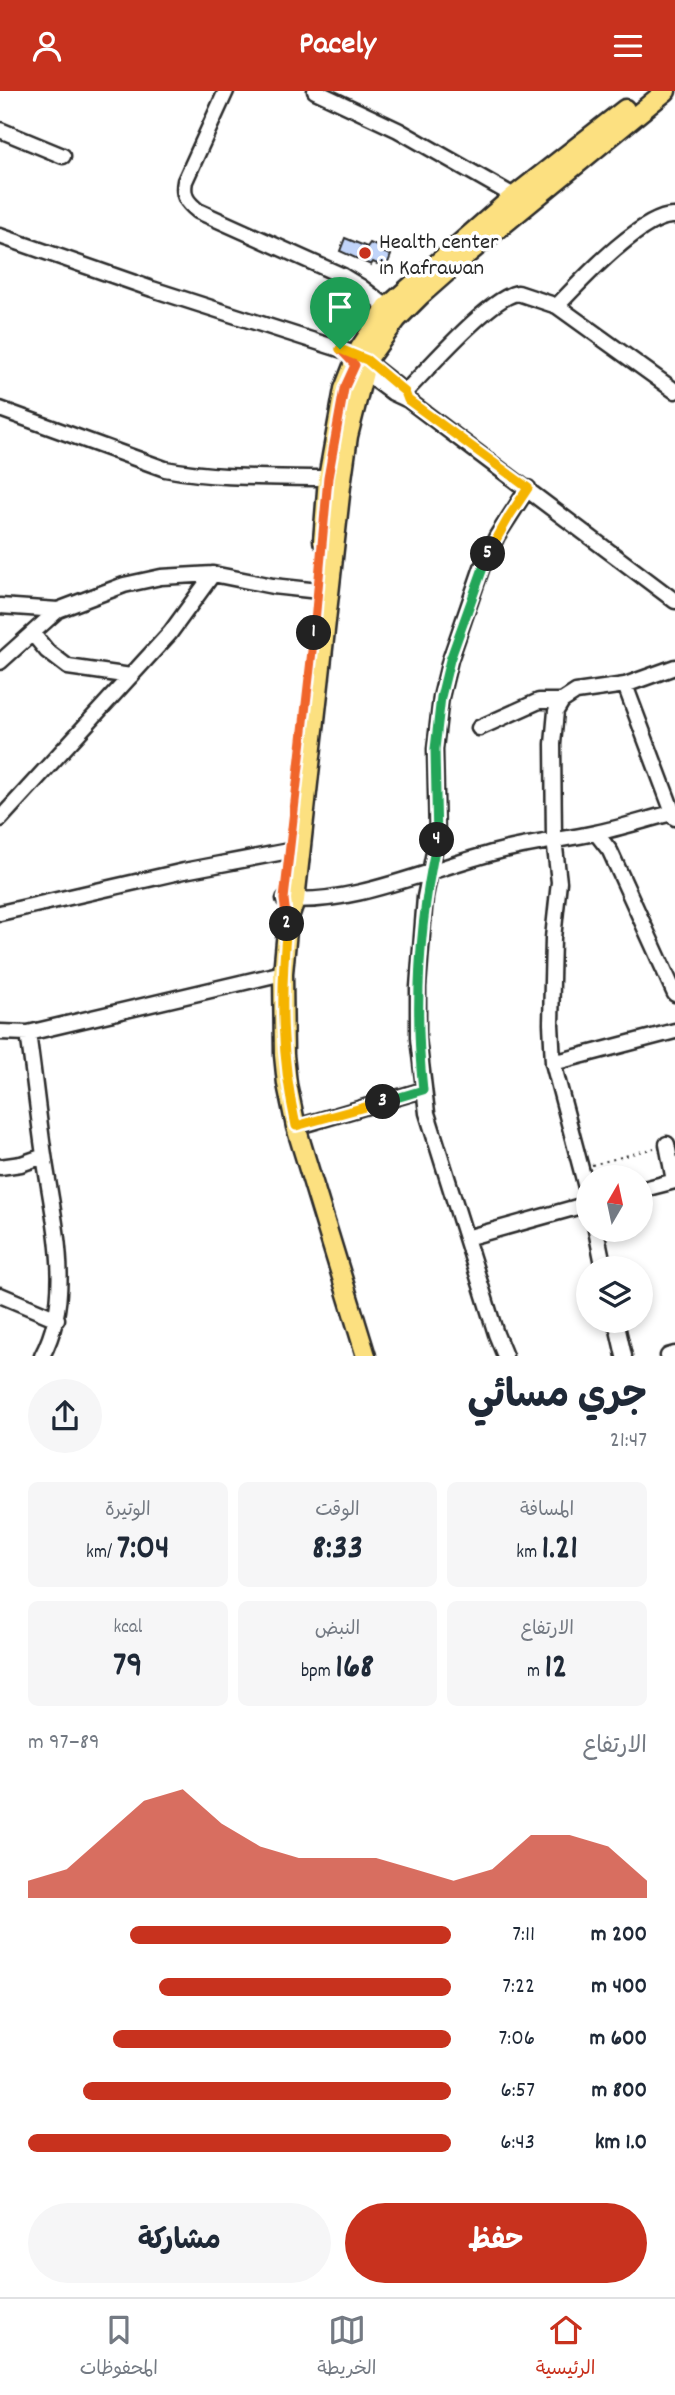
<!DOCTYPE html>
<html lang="ar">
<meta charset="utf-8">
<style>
body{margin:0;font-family:Dekko,"Playpen Sans Arabic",sans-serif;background:#f6f6f7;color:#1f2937;direction:rtl;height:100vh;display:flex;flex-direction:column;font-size:26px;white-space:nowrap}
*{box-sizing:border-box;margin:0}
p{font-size:23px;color:#747a83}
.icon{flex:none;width:38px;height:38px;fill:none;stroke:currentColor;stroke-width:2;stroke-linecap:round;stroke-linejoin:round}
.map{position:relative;height:1265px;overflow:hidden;direction:ltr}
.panel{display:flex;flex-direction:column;background:#fff;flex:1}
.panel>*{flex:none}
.needle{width:46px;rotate:9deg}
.tools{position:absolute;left:576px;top:1074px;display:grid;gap:14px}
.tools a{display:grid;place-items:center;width:77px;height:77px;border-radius:50%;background:#fff;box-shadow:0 4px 10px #0003;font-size:35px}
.pin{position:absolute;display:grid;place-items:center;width:60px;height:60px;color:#fff;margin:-72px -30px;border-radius:50% 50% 50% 0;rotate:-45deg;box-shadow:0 0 7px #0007}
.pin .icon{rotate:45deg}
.km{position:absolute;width:35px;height:35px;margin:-18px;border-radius:50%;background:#222;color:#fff;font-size:19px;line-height:35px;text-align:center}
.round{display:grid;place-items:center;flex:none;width:74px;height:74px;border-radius:37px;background:#f6f6f7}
.headline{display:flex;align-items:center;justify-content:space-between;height:119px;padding:0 28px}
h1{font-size:38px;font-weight:700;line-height:52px}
.metrics{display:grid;grid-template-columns:repeat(3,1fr);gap:10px;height:119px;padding:7px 28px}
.metrics div{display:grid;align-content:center;border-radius:10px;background:#f6f6f7;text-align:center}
.metrics b{font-size:35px;font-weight:700}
.metrics small{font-size:19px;font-weight:400}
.metrics p{font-size:19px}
.chart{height:196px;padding:14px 28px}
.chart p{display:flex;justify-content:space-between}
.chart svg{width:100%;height:126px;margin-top:7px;fill:#c8321e;opacity:.7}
.button{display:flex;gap:14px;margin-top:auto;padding:14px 28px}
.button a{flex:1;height:80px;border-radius:42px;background:#c8321e;color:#fff;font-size:28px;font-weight:700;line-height:80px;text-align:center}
.button a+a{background:#f6f6f7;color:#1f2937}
ul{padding:0 28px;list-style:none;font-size:23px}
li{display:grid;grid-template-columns:112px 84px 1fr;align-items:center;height:52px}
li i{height:18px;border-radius:9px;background:#c8321e}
header{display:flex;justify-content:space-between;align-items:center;height:91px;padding:0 28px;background:#c8321e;color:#fff;font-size:32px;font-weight:700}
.dock{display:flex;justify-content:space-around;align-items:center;height:98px;border-top:2px solid #e0e1e3;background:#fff;font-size:19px;color:#747a83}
.dock a{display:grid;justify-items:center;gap:4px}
.dock .on{color:#c8321e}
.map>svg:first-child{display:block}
</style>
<header><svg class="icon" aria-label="menu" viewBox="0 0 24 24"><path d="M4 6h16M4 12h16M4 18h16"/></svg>Pacely<svg class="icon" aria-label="person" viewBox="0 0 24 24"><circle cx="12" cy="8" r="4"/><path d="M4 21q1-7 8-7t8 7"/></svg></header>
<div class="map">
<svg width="675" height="1265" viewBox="0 0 675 1265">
<rect width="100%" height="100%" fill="#fff"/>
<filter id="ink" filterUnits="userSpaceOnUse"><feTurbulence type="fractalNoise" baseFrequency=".0143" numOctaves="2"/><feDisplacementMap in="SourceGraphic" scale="14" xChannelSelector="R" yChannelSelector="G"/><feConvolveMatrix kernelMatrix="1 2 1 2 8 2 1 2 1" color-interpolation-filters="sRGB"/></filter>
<g filter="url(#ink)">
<path fill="#c1d4f9" stroke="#2b2b2b" stroke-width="2" d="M345,147L367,156L370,152L381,157L379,160L391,164L386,177L373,171L371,174L340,160Z"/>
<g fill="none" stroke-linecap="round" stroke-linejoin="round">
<g stroke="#2b2b2b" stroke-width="19">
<path id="minor" d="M226,0L185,90C182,105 187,111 198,120L343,185L361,196L387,216
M315,0L398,39L514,105
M0,39L63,65
M0,145L152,198L358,264L405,301L408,309
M557,215C579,192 643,122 675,125
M358,276L393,302L408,309L675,510
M405,301C427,279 491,205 518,202L557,215L675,300
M0,318L165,378C218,388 274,386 328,387
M0,515L58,519
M33,543L47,560L68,576L131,585
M0,571L58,519L124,494L161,486L213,483L273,495L319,500
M625,594L675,727
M479,637L539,610H562
M0,728L170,542L213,483
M596,742L610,760L675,903
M284,808C351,815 432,777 496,761C529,752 562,749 595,742C621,737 647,728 672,722
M0,822L184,780L289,760
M0,941L28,942L283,882
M28,942C34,983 38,1023 44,1064C53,1128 75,1204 42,1265
M553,972L675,940
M296,1036L423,999
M667,1053L674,1090
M0,1076L21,1073L44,1065
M640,1099L675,1090
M588,1104L553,972L551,933L553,847L559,791L554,748L553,653L556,620L562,610L576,601L625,594L675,576
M596,1139L604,1178
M466,1147L588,1113
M0,1204L57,1228
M616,1230L624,1265
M505,1265L496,1243L427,1022L418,947V896L425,806L437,746L435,658L441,606L450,569L482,476L497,445L528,397
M668,1265L675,1263"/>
</g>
<g stroke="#2b2b2b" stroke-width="23">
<path id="major" d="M323,450L328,387L344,298L360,257L387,216L514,105L625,18
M366,1265L296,1036L287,993L284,964L283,882L288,829L295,809L341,395L348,345L367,269L397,228L421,204L464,166L666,0"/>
</g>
<path stroke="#2b2b2b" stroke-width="2" stroke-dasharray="2 5" stroke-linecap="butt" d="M592,1074L654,1057"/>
<use href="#minor" stroke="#fff" stroke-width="14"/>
<use href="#major" stroke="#fce080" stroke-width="18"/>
</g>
</g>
<g fill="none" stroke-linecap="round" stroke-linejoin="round" filter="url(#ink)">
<g stroke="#fff" stroke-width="14">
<path id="split-1" d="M314,542L328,387L344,298L355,274L340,258"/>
</g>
<g stroke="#fff" stroke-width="14">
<path id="split-2" d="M287,833L284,808L314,542"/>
</g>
<g stroke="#fff" stroke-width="14">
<path id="split-3" d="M287,833C280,904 281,966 296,1035L383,1011"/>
</g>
<g stroke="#fff" stroke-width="14">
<path id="split-4" d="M383,1011L423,999C414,915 419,832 437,749"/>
</g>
<g stroke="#fff" stroke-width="14">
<path id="split-5" d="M437,749L435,658L441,606L450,569L488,463"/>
</g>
<g stroke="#fff" stroke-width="14">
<path id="split-6" d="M340,258L367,269L405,301L408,309L528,397L510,424L488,463"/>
</g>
<use href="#split-1" stroke="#f0652b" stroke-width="9"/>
<use href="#split-2" stroke="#f0652b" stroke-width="9"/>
<use href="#split-3" stroke="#f5b400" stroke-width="9"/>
<use href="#split-4" stroke="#22a559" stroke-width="9"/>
<use href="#split-5" stroke="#22a559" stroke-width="9"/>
<use href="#split-6" stroke="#f5b400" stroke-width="9"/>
</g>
<circle fill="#c8321e" stroke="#fff" stroke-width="2.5" cx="365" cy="162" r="7"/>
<g text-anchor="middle" stroke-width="7" stroke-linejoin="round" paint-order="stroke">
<g font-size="23" fill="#2b2b2b" stroke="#fff" text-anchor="start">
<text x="379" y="157">Health center<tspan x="379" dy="26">in Kafrawan</tspan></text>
</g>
</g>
</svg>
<div class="tools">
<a><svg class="needle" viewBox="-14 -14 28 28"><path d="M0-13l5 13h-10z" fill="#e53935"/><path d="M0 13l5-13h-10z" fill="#747a83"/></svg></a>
<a><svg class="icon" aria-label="layers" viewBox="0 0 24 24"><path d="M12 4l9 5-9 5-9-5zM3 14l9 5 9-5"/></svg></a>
</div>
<div class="pin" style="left:340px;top:258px;background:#1e9e55"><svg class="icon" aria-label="arrive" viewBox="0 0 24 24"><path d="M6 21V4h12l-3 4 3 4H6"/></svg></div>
<b class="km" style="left:314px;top:542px">1</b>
<b class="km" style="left:287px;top:833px">2</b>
<b class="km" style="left:383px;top:1011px">3</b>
<b class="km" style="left:437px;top:749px">4</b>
<b class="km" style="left:488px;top:463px">5</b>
</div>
<section class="panel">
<div class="headline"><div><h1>جري مسائي</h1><p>21:47</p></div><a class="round"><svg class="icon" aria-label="share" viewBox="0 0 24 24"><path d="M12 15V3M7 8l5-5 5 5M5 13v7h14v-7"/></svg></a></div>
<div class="metrics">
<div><p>المسافة</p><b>1.21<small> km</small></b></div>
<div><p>الوقت</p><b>8:33</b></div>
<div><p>الوتيرة</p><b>7:04<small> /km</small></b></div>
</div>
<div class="metrics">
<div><p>الارتفاع</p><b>12<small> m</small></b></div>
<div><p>النبض</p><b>168<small> bpm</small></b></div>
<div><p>kcal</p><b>79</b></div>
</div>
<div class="chart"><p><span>الارتفاع</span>89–97 m</p>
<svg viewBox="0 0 160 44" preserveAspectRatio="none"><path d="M0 44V38L10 34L20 22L30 10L40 6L50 18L60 26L70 30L80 30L90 30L100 34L110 38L120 34L130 22L140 22L150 26L160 38V44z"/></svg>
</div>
<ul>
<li><b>200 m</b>7:11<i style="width:76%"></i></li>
<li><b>400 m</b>7:22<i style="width:69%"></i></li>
<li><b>600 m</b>7:06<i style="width:80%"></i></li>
<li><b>800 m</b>6:57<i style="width:87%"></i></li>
<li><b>1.0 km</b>6:43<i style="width:100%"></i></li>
</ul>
<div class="button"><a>حفظ</a><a>مشاركة</a></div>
</section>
<nav class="dock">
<a class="on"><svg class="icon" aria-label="home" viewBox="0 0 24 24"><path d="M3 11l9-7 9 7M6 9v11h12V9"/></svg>الرئيسية</a>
<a><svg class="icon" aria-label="map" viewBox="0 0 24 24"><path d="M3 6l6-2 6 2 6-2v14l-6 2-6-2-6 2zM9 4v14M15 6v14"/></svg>الخريطة</a>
<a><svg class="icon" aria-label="saved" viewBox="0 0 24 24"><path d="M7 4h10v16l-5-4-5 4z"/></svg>المحفوظات</a>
</nav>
